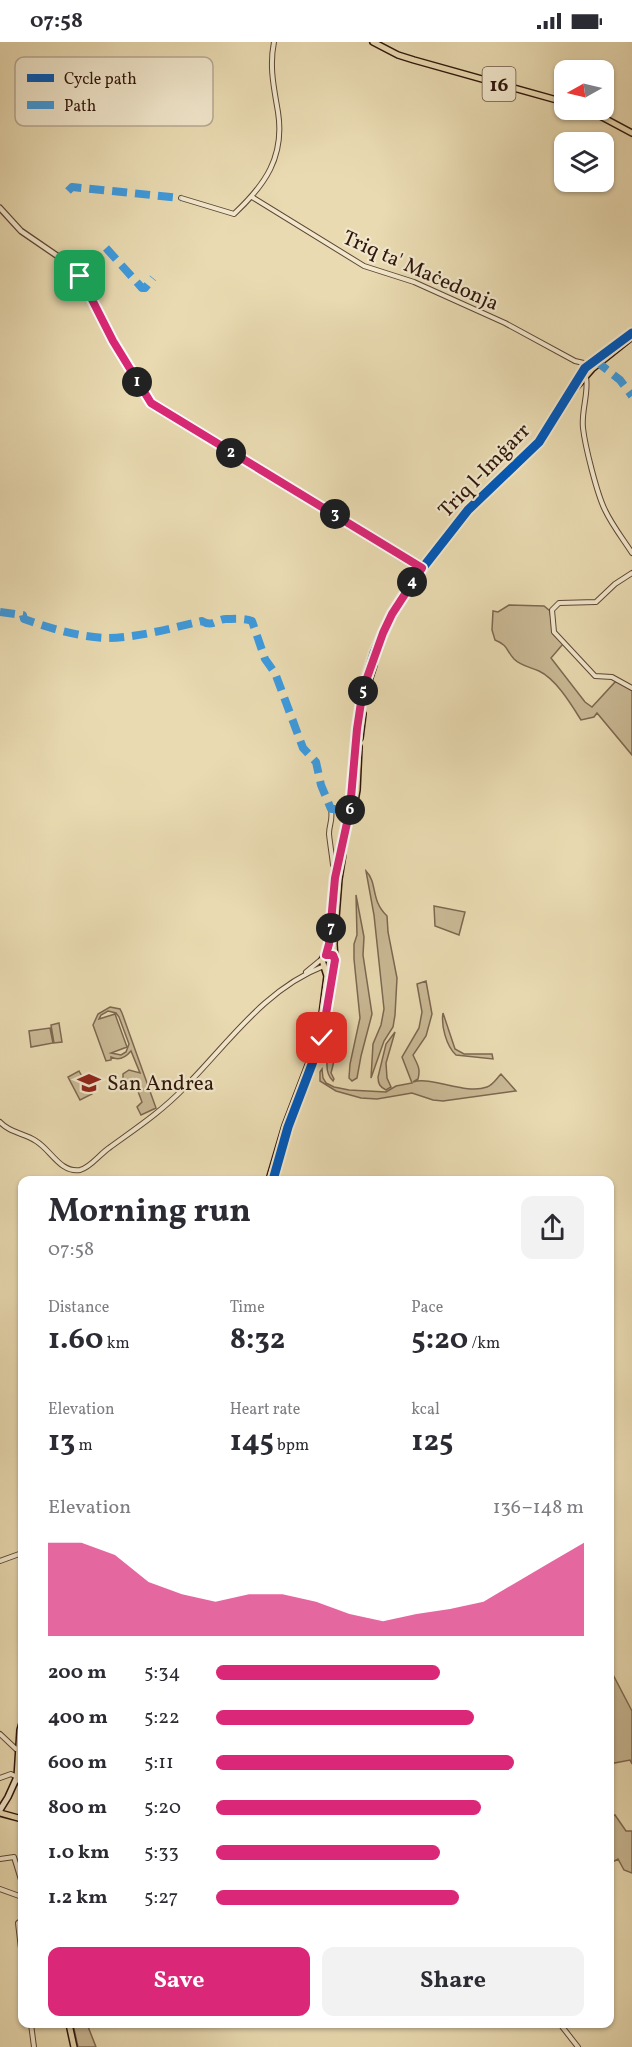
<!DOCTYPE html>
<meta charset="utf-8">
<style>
body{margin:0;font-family:Vollkorn,serif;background:#f2f2f3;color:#2b2b33;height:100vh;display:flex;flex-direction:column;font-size:22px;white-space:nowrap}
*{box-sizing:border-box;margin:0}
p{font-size:20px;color:#7c7c81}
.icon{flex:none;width:33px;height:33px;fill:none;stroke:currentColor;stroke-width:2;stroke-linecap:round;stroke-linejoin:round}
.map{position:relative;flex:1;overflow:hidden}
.side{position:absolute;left:18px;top:1134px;width:596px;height:852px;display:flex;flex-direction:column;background:#fff;border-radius:12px;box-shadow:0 2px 4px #0004}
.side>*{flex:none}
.needle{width:39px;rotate:262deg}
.tools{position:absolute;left:554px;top:18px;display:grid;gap:12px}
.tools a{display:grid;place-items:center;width:60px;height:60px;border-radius:12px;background:#fff;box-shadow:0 2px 4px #0004;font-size:30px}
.pin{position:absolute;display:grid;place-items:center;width:51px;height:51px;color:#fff;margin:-26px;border-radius:12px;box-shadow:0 3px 9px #0006}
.km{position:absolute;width:30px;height:30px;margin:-15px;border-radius:50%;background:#222;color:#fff;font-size:16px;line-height:30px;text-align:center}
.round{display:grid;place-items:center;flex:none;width:63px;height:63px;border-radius:12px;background:#f2f2f3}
.headline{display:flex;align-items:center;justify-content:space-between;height:102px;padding:0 30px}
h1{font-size:33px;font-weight:700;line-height:45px}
.figures{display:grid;grid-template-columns:repeat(3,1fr);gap:9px;height:102px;padding:6px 30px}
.figures div{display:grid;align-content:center}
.figures b{font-size:30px;font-weight:700}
.figures small{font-size:16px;font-weight:400}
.figures p{font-size:16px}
.chart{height:168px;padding:12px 30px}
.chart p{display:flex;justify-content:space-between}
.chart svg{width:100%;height:108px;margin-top:6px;fill:#db2777;opacity:.7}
.primary-button{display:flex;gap:12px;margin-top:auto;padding:12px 30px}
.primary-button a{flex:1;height:69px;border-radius:12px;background:#db2777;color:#fff;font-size:24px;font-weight:700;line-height:69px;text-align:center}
.primary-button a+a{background:#f2f2f3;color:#2b2b33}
ul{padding:0 30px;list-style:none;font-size:20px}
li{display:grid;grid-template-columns:96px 72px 1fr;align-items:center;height:45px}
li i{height:15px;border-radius:8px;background:#db2777}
.status{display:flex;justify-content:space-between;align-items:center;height:42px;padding:0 30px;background:#fff;direction:ltr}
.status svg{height:16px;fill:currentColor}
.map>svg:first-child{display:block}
</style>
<div class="status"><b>07:58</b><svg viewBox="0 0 49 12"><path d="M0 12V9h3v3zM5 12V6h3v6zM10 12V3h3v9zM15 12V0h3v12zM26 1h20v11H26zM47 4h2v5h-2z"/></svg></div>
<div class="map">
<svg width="632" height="2005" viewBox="0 0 632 2005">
<rect width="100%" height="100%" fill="#e9dab1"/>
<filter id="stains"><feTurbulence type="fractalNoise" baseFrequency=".00333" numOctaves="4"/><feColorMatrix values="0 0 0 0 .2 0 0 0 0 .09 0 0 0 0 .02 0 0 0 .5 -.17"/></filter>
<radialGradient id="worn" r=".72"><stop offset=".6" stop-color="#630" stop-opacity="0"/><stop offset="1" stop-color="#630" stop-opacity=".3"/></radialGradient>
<path fill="#c9b995" stroke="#7c6750" stroke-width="1.5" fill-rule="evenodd" d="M509,563L544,564L550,569L553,590L563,602L551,616L585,660L592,665L616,639L632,646V713L597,671L594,675L581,678C571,662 556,637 539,629C530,625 521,624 514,617C505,607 509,604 495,598L492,588L493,569L498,570Z
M366,829C378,841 370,858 387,874L388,890L397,936L395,973L393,985L384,999L371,1036L373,1002L381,983L384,967L374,873Z
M356,853L364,895L363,913L372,972L361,1014L357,1036L352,1039L349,1036L350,1022L360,976L354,917V902L357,893Z
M434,864L465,870L459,893L435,884Z
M426,939L432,972L426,994L413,1013C417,1022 421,1026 418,1037L413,1040C432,1034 465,1053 487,1045C493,1043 497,1036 501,1032L516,1049L443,1059L433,1058L412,1051L377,1057L361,1056L336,1049L320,1039V1030L322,1027L323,1036L326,1041L334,1045L349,1048L386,1050L396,1044L412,1041L402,1015L419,986L422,970L417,942Z
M110,965L120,967L122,971L156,1066L141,1073L137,1065L142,1060L136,1044L123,1038V1032L129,1028L140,1031L131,1009C126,1015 119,1019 111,1015V1018L106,1019L93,983L98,972ZM108,969L116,971L119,975L129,1002L126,1010L121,1013L111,1011L127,1005L115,972L99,977L101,973Z
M443,971L455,1007L464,1012H492L493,1017L456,1013C446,1004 441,983 443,971Z
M59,981L62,1000L54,1001L51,983Z
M339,981L342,987L331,1031L334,1037L333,1039C319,1026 333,999 337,984Z
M50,986L53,1001L31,1005L29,989Z
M395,990L386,1021L387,1036L391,1045L386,1048C380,1045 378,1042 378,1035L386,1002Z
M79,1029L92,1052L80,1058L68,1035Z
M609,1625L632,1669V1722L630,1718L609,1722Z
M615,1773L626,1789H632V1831L624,1828L618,1817L609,1822V1775Z
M73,1982H87L96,2005H78Z"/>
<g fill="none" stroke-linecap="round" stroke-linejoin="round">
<g stroke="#5e4634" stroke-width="6">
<path id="minor" d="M252,155L364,224L414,240L505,281L575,319L588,322
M181,156L234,172C265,143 285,115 278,70C274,46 269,25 274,0
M586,335C589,351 581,369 583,386C585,404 597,452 605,468C612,483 623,497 632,511
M632,531L615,542L596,560L559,561L552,568L554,590L595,634L612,635L632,646
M331,767C333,779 329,782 329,792C330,802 332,813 333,823L337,824
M306,930L323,916
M0,1080C10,1091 24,1091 36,1099C51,1108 60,1131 80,1128C90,1126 100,1112 109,1106C135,1087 161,1070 184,1046C227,1003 264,947 324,924
M0,1519L22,1511
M0,1692L16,1707
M0,1736L11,1732L17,1735
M0,1817L14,1815L22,1841
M0,1847L22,1855
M22,1878L18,1881L22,1915
M31,1982L34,2005
M560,1982L578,2005"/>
</g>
<g stroke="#5e4634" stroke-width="7">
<path id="tertiary" d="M0,166L21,189L75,226L113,299L151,361L422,526"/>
</g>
<g stroke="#2f150b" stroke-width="8">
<path id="secondary" d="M0,1768L8,1755L17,1735"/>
</g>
<g stroke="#2f150b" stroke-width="8">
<path id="primary" d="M373,0L398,13L414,18L564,60
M589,68L632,91
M577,344L592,327L632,295
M366,648L374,623
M360,696L363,672
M353,770L357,748L359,705
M324,986L335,918L334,902L339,837L343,812
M269,1138L285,1084L319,995L327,934L322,918L329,902L335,836L350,767L357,687L363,647L374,611L392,572L414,537L468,468L539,400L585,326L632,291
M273,1138L286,1094
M22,1681L20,1688L17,1735L22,1743
M0,1771L22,1777
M69,1982L74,2005"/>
</g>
<use href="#minor" stroke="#f1e7cc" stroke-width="4"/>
<use href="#tertiary" stroke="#f1e7cc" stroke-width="4.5"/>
<use href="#secondary" stroke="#f1e7cc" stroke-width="5"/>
<use href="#primary" stroke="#e9dab1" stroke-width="5"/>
<path stroke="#3d9ade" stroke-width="8" stroke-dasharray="15 8" stroke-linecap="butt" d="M68,149L72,145L181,156
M106,206L142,246H145L153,236
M597,317L601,323L620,338L632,354
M0,570L23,573L24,577C49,586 79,595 106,596C137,596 172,586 202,579C212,586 216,577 226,577C234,577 244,576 252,579L265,617L275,631L303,706L316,720L321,743L331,767H350"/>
<g stroke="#f1e7cc" stroke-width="13">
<path id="cycleway" d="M326,913L329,902L335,836L350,767L357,687L363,647L374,611L392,572L414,537L468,468L539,400L585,326L632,291
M273,1138L288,1085L322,996L333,923"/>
</g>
<use href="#cycleway" stroke="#0057b8" stroke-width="9"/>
</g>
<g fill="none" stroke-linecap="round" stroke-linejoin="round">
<g stroke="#fff" stroke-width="12">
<path id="route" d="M80,234L113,299L151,361L422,526L392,572L383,591L363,647L357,687L350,767L335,836L329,902L326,913H333L335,918L322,996"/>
</g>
<use href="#route" stroke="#db2777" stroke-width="8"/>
</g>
<defs>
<g id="school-bare" transform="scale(1.8)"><path d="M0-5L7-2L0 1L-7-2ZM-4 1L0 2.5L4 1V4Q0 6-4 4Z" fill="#8f2418" stroke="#f1e7cc" stroke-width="2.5" paint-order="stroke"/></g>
</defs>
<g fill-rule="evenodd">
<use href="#school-bare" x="89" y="1041"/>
</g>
<g text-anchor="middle" stroke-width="4.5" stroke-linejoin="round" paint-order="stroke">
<rect fill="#f1e7cc" stroke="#695445" stroke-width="1.5" x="482.5" y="25" width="33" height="34" rx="4.5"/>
<g font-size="20" font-weight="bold" fill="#2f150b">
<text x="499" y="49">16</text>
</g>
<g font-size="21" fill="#2f150b" stroke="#f1e7cc">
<text transform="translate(421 228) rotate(24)" y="7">Triq ta' Maċedonja</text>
<text transform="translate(484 428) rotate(-46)" y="7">Triq l-Imġarr</text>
</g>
<g font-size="21" fill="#2f150b" stroke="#f1e7cc" text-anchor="start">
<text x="107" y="1048">San Andrea</text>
</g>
</g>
<rect x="15" y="15" width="198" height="69" rx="9" fill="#f1e7cc" stroke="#b7a892" stroke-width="1.5"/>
<rect x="27" y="32" width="27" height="8" fill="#0057b8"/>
<rect x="27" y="59" width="27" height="8" fill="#3d9ade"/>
<g font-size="16" fill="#2f150b">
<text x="64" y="42">Cycle path</text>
<text x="64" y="69">Path</text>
</g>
<rect width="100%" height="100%" filter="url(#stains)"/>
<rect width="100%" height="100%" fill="url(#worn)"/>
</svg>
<div class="tools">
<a><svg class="needle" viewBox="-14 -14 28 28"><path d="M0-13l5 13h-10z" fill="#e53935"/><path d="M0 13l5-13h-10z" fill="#7c7c81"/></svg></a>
<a><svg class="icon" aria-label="layers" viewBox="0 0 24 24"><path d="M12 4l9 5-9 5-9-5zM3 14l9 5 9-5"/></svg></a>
</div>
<div class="pin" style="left:80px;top:234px;background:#1e9e55"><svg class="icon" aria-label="arrive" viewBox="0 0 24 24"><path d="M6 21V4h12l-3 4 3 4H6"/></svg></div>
<div class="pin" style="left:322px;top:996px;background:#d93025"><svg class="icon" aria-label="check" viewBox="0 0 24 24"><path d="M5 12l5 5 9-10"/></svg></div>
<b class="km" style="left:137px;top:340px">1</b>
<b class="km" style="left:231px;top:411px">2</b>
<b class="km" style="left:335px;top:472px">3</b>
<b class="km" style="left:412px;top:540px">4</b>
<b class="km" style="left:363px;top:649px">5</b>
<b class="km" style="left:350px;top:768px">6</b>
<b class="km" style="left:331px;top:886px">7</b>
<section class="side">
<div class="headline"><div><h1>Morning run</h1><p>07:58</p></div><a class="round"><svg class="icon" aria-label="share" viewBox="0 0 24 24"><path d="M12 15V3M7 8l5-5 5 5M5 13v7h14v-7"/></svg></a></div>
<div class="figures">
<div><p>Distance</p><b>1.60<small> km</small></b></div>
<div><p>Time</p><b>8:32</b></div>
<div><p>Pace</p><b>5:20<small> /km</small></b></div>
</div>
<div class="figures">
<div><p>Elevation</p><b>13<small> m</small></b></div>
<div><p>Heart rate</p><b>145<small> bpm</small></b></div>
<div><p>kcal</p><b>125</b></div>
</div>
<div class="chart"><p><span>Elevation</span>136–148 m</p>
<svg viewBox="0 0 160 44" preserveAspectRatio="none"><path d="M0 44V6L10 6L20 11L30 22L40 27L50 30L60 27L70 27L80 30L90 35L100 38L110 35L120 33L130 30L140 22L150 14L160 6V44z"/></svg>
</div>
<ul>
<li><b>200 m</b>5:34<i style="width:61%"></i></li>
<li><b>400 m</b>5:22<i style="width:70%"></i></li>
<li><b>600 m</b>5:11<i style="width:81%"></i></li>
<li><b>800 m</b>5:20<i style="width:72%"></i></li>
<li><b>1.0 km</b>5:33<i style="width:61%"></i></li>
<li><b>1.2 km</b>5:27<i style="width:66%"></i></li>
</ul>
<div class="primary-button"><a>Save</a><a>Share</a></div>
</section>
</div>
